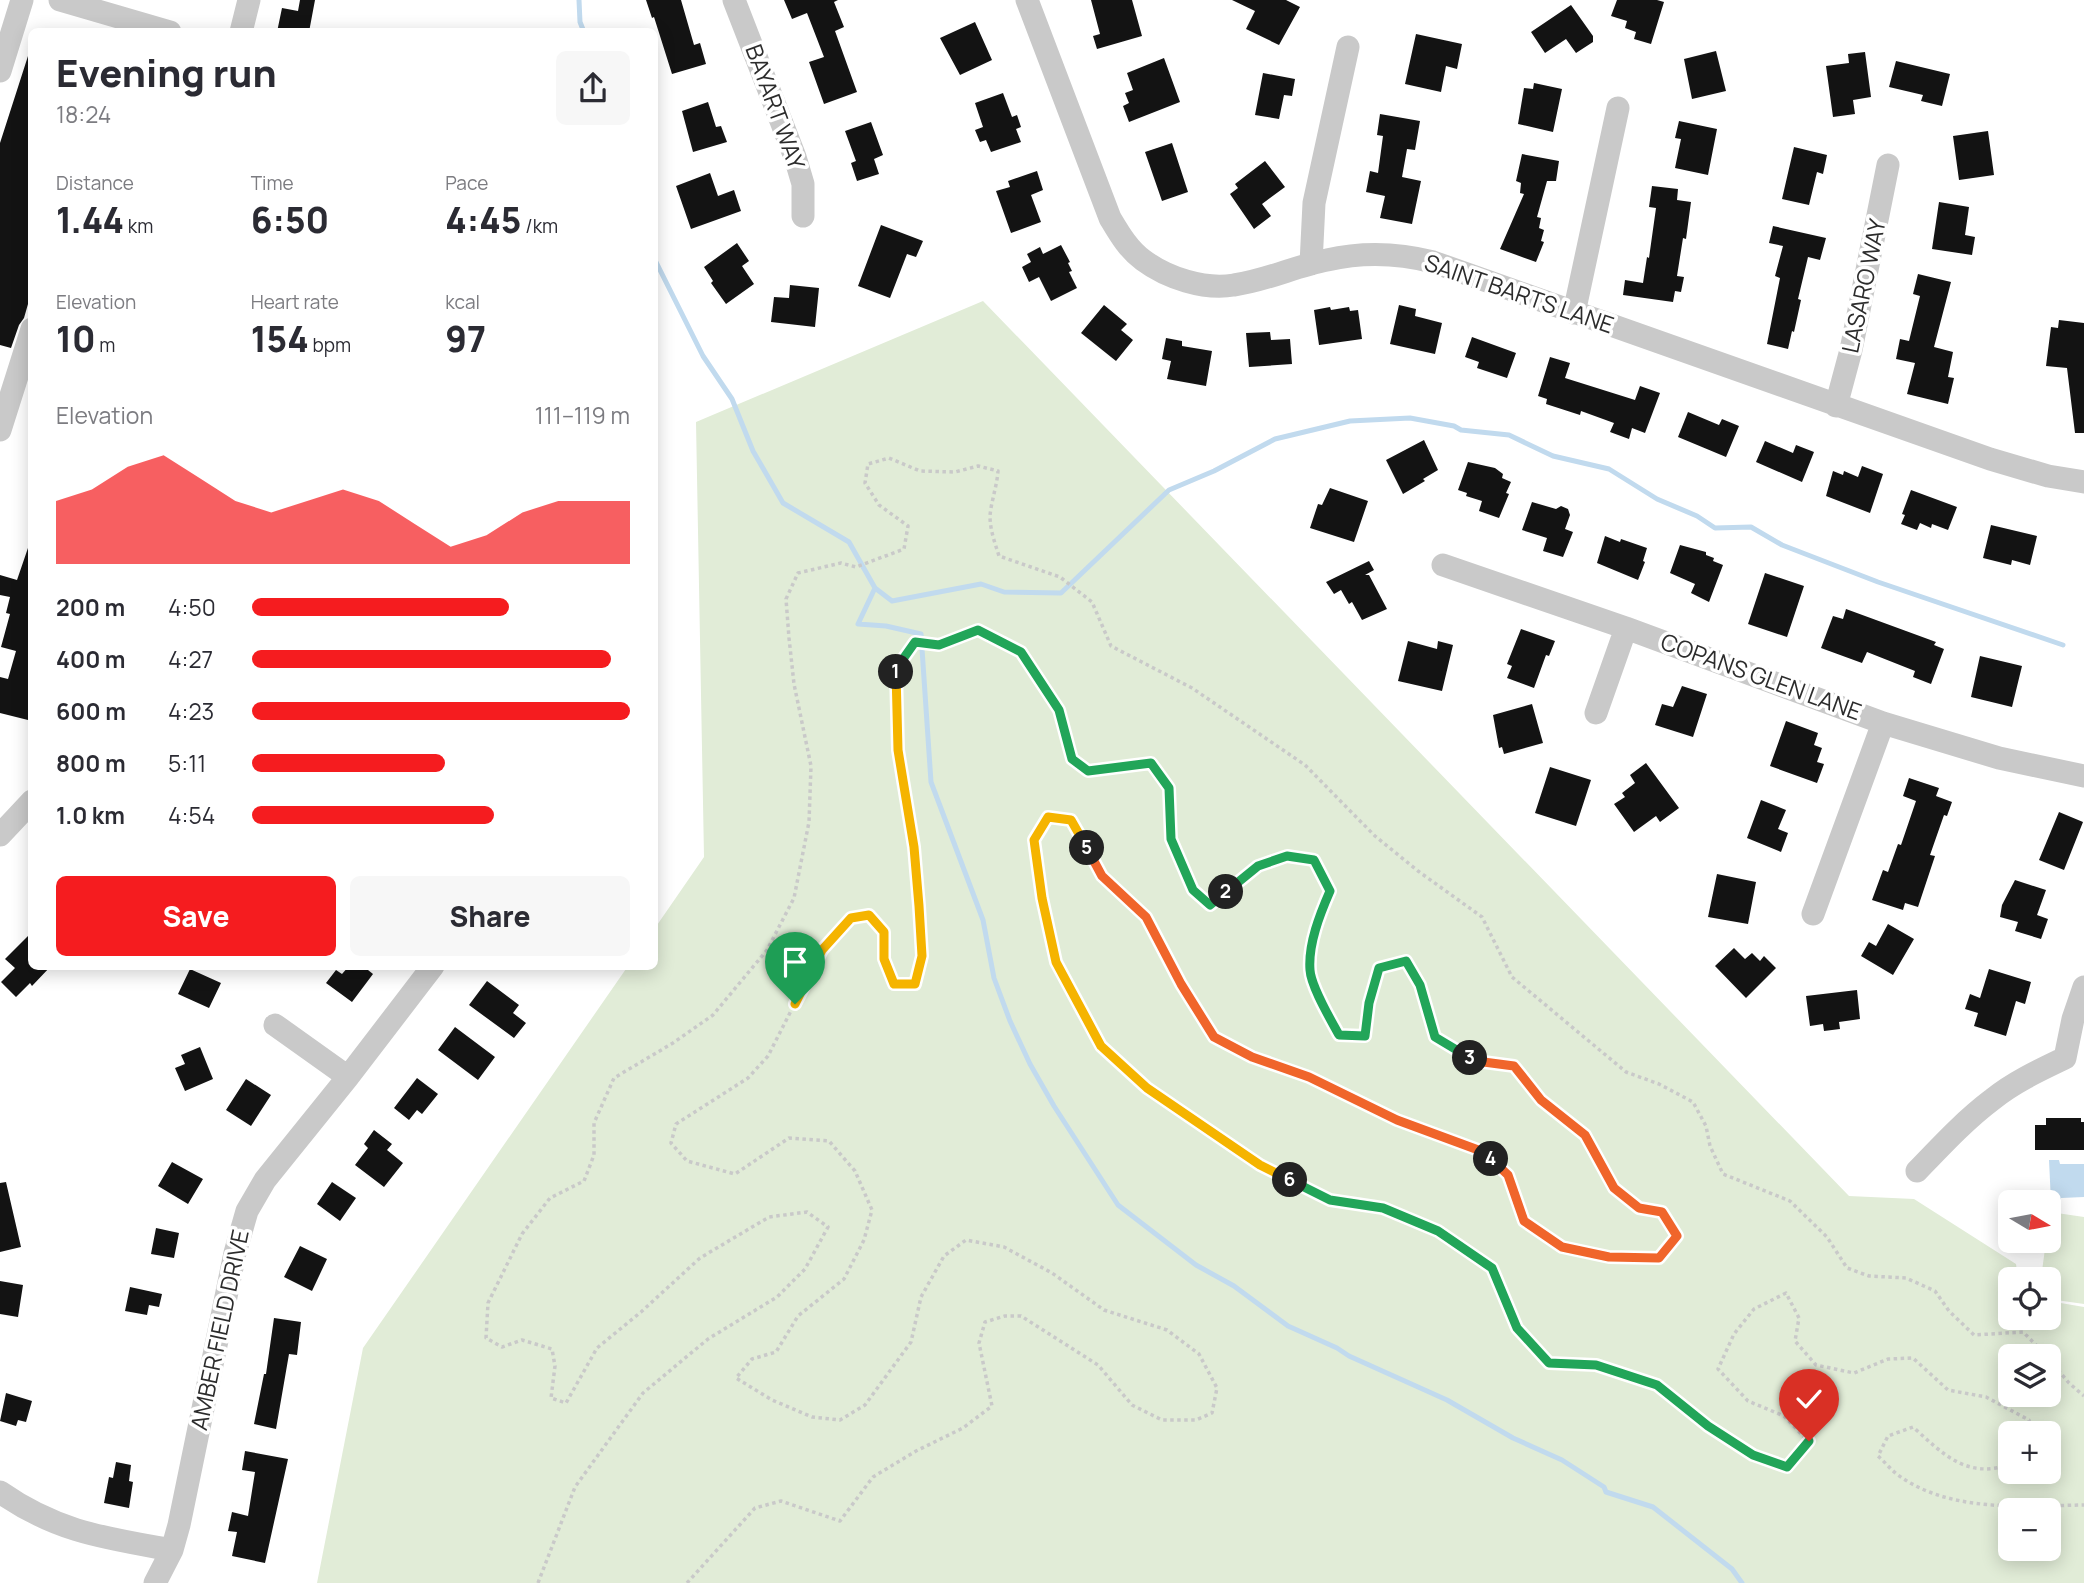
<!DOCTYPE html>
<meta charset="utf-8">
<style>
body{margin:0;font-family:Manrope,sans-serif;background:#f7f7f7;color:#2b2b33;height:100vh;display:flex;flex-direction:column;font-size:26px;white-space:nowrap}
*{box-sizing:border-box;margin:0}
p{font-size:23px;color:#7c7c81}
.icon{flex:none;width:38px;height:38px;fill:none;stroke:currentColor;stroke-width:2;stroke-linecap:round;stroke-linejoin:round}
.map{position:relative;flex:1;overflow:hidden}
.panel{position:absolute;left:28px;top:28px;width:630px;height:942px;display:flex;flex-direction:column;background:#fff;border-radius:10px;box-shadow:0 4px 18px #0003}
.panel>*{flex:none}
.needle{width:46px;rotate:100deg}
.fabs{position:absolute;left:1998px;top:1190px;display:grid;gap:14px}
.fabs a{display:grid;place-items:center;width:63px;height:63px;border-radius:10px;background:#fff;box-shadow:0 4px 18px #0003;font-size:35px}
.pin{position:absolute;display:grid;place-items:center;width:60px;height:60px;color:#fff;margin:-72px -30px;border-radius:50% 50% 50% 0;rotate:-45deg;box-shadow:0 0 7px #0007}
.pin .icon{rotate:45deg}
.km{position:absolute;width:35px;height:35px;margin:-18px;border-radius:50%;background:#222;color:#fff;font-size:19px;line-height:35px;text-align:center}
.round{display:grid;place-items:center;flex:none;width:74px;height:74px;border-radius:10px;background:#f7f7f7}
.summary{display:flex;align-items:center;justify-content:space-between;height:119px;padding:0 28px}
h1{font-size:38px;font-weight:800;line-height:52px}
.figures{display:grid;grid-template-columns:repeat(3,1fr);gap:10px;height:119px;padding:7px 28px}
.figures div{display:grid;align-content:center}
.figures b{font-size:35px;font-weight:800}
.figures small{font-size:19px;font-weight:400}
.figures p{font-size:19px}
.chart{height:196px;padding:14px 28px}
.chart p{display:flex;justify-content:space-between}
.chart svg{width:100%;height:126px;margin-top:7px;fill:#f51c1f;opacity:.7}
.action{display:flex;gap:14px;margin-top:auto;padding:14px 28px}
.action a{flex:1;height:80px;border-radius:10px;background:#f51c1f;color:#fff;font-size:28px;font-weight:800;line-height:80px;text-align:center}
.action a+a{background:#f7f7f7;color:#2b2b33}
ul{padding:0 28px;list-style:none;font-size:23px}
li{display:grid;grid-template-columns:112px 84px 1fr;align-items:center;height:52px}
li i{height:18px;border-radius:9px;background:#f51c1f}
.map>svg:first-child{display:block}
</style>
<div class="map">
<svg width="2084" height="1583" viewBox="0 0 2084 1583">
<rect width="100%" height="100%" fill="#fff"/>
<path fill="#e1ecd7" fill-rule="evenodd" d="M983,301L1849,1196L1914,1199L2016,1264L2018,1279H2011V1318H2049V1301L2084,1307V1583H317L363,1348L628,966H654L655,928L704,857L696,422ZM2011,1356H2049V1395H2011ZM2049,1433V1472H2011V1433ZM2049,1510V1549H2011V1510Z
M2050,1212L2084,1217V1304L2049,1299V1279H2041L2046,1241H2049Z"/>
<path fill="#c1daee" d="M2049,1160H2059L2060,1164H2084V1197L2061,1198V1202H2051Z"/>
<g fill="none" stroke-linecap="round" stroke-linejoin="round">
<path stroke="#c1daee" stroke-width="5" d="M579,0L580,22L584,32
M654,258L703,356L732,399L753,451L783,503L849,542L875,588L892,601L981,584L1004,592L1061,593L1169,490L1214,471L1275,439L1350,421L1410,418L1454,426L1461,430L1509,435L1553,456L1609,469L1657,499L1697,516L1715,528L1751,527L1782,545L1878,582L2063,645
M875,588L858,624L886,626L921,634L931,782L983,920L994,978L1010,1021L1030,1064L1054,1106L1118,1205L1196,1265L1234,1286L1288,1326L1337,1348L1349,1356L1447,1400L1513,1438L1562,1460L1604,1487L1606,1492L1653,1507L1732,1569L1742,1583"/>
</g>
<path fill="#131313" d="M300,0H315L309,32H277L282,8L298,11Z
M646,0H681L694,45L700,43L706,64L672,74L654,17L652,18Z
M784,0H838L834,2L844,27L835,31L857,92L824,104L809,62L824,57L807,13L792,19Z
M1091,0H1132L1142,36L1097,49L1093,36L1100,34Z
M1232,0H1286L1300,7L1279,45L1246,29L1255,11Z
M1617,0H1657L1664,2L1651,44L1634,39L1636,32L1625,28L1627,21L1611,16Z
M1571,5L1593,36V42L1576,53L1566,39L1545,53L1531,32Z
M975,22L992,60L960,75L940,38Z
M1416,34L1462,44L1457,69L1446,66L1441,92L1405,84Z
M1716,51L1726,91L1692,99L1684,59Z
M1865,52L1871,97L1853,100L1855,114L1833,117L1826,66L1849,63L1848,54Z
M28,56L32,57V290L24,318L19,325L11,348L0,345V143Z
M1164,58L1180,102L1129,122L1123,106L1129,103L1125,93L1133,90L1127,73Z
M1896,61L1950,74L1942,106L1921,101L1923,95L1889,87Z
M1263,73L1295,79L1292,96L1284,95L1279,119L1255,115Z
M1534,83L1562,89L1553,132L1518,124L1524,88L1533,89Z
M1003,93L1012,117L1017,115L1021,127L1016,129L1021,142L991,152L986,140L980,142L975,130L983,127L975,103Z
M708,102L716,127L721,126L727,142L693,152L682,111Z
M1380,114L1420,121L1415,150L1407,149L1402,177L1421,181L1412,224L1380,218L1385,196L1366,192L1370,171L1378,173L1383,136L1377,135Z
M1679,121L1717,129L1708,175L1675,168L1681,139L1675,138Z
M871,122L883,155L874,159L879,174L857,181L851,163L856,161L845,131Z
M1988,131L1994,175L1959,180L1953,136Z
M1172,143L1188,192L1162,201L1145,152Z
M1794,147L1827,155L1823,174L1817,172L1809,205L1782,199Z
M1522,154L1559,161L1556,181H1547L1537,217L1541,218L1539,228L1544,230L1541,241L1544,242L1536,262L1500,249L1524,194L1520,193L1521,183L1516,181Z
M1265,161L1285,187L1262,204L1271,216L1254,229L1230,194L1238,188L1235,184Z
M1037,171L1043,190L1031,195L1041,222L1011,233L996,191L1010,187L1008,181Z
M710,173L718,196L734,190L741,211L691,229L676,186Z
M1652,186L1678,189L1677,200L1691,202L1686,239L1683,238L1677,276L1684,277L1681,292L1675,291L1673,302L1623,295L1625,280L1643,283L1647,257L1649,258L1656,208L1649,207Z
M1939,202L1969,207L1965,235L1975,237L1972,255L1932,249Z
M881,225L923,241L916,257L907,254L890,298L858,286Z
M1773,226L1826,238L1820,260L1808,257L1798,299L1801,300L1794,332L1792,331L1788,349L1767,344L1780,278L1775,276L1783,246L1769,243Z
M737,243L749,261L742,266L754,284L726,304L711,283L713,281L704,267Z
M1061,245L1070,262L1068,263L1072,271L1069,272L1077,288L1051,301L1039,277L1029,282L1022,267L1031,262L1027,254L1040,247L1043,254Z
M1918,274L1951,282L1934,347L1953,352L1948,377L1954,378L1948,404L1907,394L1915,363L1896,359L1900,339L1909,341L1920,296L1913,294Z
M790,285L819,288L815,327L771,322L774,297L789,298Z
M1104,305L1127,324L1121,330L1133,340L1116,361L1081,333Z
M1399,305L1416,309L1415,316L1442,323L1435,354L1390,344Z
M1330,307L1331,310L1349,307L1350,311L1358,310L1362,339L1319,345L1314,310Z
M2059,320L2084,323V433H2075L2067,368L2046,366L2051,327L2058,328Z
M1270,332L1271,340L1290,339L1292,364L1249,367L1246,333Z
M1472,337L1516,353L1507,378L1477,368L1479,362L1465,357Z
M1166,338L1182,341V346L1212,351L1206,386L1167,379L1171,361L1162,359Z
M1550,357L1570,363L1565,378L1635,400L1640,386L1660,393L1645,433L1632,428L1629,439L1610,432L1614,423L1581,411L1580,415L1546,404L1547,399L1538,396Z
M1688,412L1719,425L1722,419L1739,426L1726,457L1678,437Z
M1424,440L1438,470L1423,479L1425,481L1403,494L1386,460Z
M1765,441L1793,453L1796,445L1814,452L1802,482L1756,462Z
M1468,462L1495,468L1503,474L1502,478L1511,482L1506,493L1509,494L1499,518L1479,511L1482,501L1466,496L1467,493L1458,490Z
M1862,466L1883,474L1870,513L1826,496L1833,471L1843,475L1844,471L1858,477Z
M1330,488L1368,501L1354,542L1310,528L1318,504L1322,505Z
M1911,490L1957,507L1948,530L1932,524L1931,528L1920,523L1917,530L1901,524L1905,515L1902,514Z
M1532,502L1556,509L1561,506L1568,509L1570,515L1565,529L1573,532L1563,557L1543,551L1547,538L1522,530Z
M1991,525L2037,536L2030,565L2012,560L2011,565L1983,558Z
M1605,536L1620,542L1621,539L1647,548L1643,561L1645,562L1638,580L1597,563Z
M29,545H32V721L0,713V677L8,679L16,651L1,647L10,614L6,613L10,597L0,595V575L17,580Z
M1680,545L1706,552V555L1714,558L1713,561L1723,565L1709,602L1691,593L1695,584L1670,573Z
M1369,561L1374,570L1365,575H1369L1387,609L1362,620L1352,602L1349,604L1341,590L1334,594L1326,582Z
M1765,573L1804,586L1787,637L1748,624Z
M1846,609L1936,642L1934,645L1944,649L1931,684L1913,677L1915,671L1867,652L1862,663L1821,648L1833,616L1843,619Z
M1521,629L1555,641L1549,656L1546,655L1534,688L1507,678L1512,666L1507,664Z
M1408,641L1437,649L1438,641L1453,645L1442,691L1398,681Z
M1980,656L2022,666L2012,707L1971,697Z
M1682,686L1707,694L1693,737L1655,725L1662,704L1673,707Z
M1532,704L1543,743L1504,754L1502,747L1499,748L1493,715Z
M1786,721L1818,733L1814,745L1822,748L1817,762L1824,764L1817,783L1770,766Z
M1646,763L1679,808L1660,822L1656,816L1634,832L1614,804L1625,797L1622,793L1635,783L1630,775Z
M1550,767L1591,780L1576,826L1535,813Z
M1909,778L1939,788L1936,796L1952,802L1947,816L1944,815L1930,855L1935,856L1918,907L1905,903L1903,910L1872,900L1883,870L1888,872L1898,844L1901,845L1916,801L1903,796Z
M1761,800L1786,810L1778,829L1788,833L1781,852L1747,838Z
M2059,812L2083,822L2064,870L2039,860Z
M1717,874L1756,882L1748,924L1708,917Z
M2015,880L2046,890L2037,915L2048,919L2041,939L2015,931L2018,922L2000,917L2002,905Z
M1888,924L1914,939L1893,975L1861,956L1869,942L1876,946Z
M32,932V966H51L32,986L30,983L16,997L1,982L15,968L5,959Z
M1734,948L1745,959L1752,953L1760,961L1764,956L1776,968L1746,998L1715,966Z
M349,966H363L373,974L352,1002L326,983L336,970L342,974Z
M190,969L221,983L209,1008L178,994Z
M1989,969L2031,982L2025,1004L2016,1001L2006,1036L1974,1026L1978,1013L1965,1009L1970,994L1980,998Z
M487,981L519,1005L513,1013L526,1023L514,1038L469,1005Z
M1857,990L1860,1019L1839,1022L1840,1029L1824,1031L1823,1024L1810,1026L1806,996Z
M455,1027L495,1057L478,1080L438,1050Z
M200,1047L213,1079L185,1091L175,1068L185,1064L181,1055Z
M417,1078L438,1094L422,1114L417,1110L409,1120L394,1108Z
M246,1079L271,1095L251,1126L226,1110Z
M2046,1118H2081V1122H2084V1150H2035V1125H2046Z
M374,1130L392,1144L387,1150L403,1163L384,1187L355,1165L368,1148L364,1144Z
M172,1162L203,1179L188,1204L158,1186Z
M6,1182L21,1247L0,1252V1183Z
M332,1182L356,1198L340,1221L317,1204Z
M156,1228L179,1233L174,1258L151,1254Z
M300,1246L327,1259L312,1291L284,1277Z
M0,1281L23,1285L18,1317L0,1314Z
M130,1287L162,1294L159,1307L149,1305L147,1315L125,1311Z
M274,1318L301,1322L297,1355L289,1354L276,1429L254,1424L264,1374H266Z
M6,1393L32,1401L26,1422L18,1420L16,1426L0,1421Z
M245,1451L288,1459L265,1563L232,1556L237,1532L228,1531L232,1512L248,1516L255,1472L242,1470Z
M116,1462L131,1465L129,1481L133,1482L129,1508L104,1503L109,1477L113,1478Z"/>
<g fill="none" stroke-linecap="round" stroke-linejoin="round">
<path stroke="#c9c9c9" stroke-width="3.5" stroke-dasharray="3.5 3.5" stroke-linecap="butt" d="M2049,1359L2069,1383L2084,1396
M2011,1464C1967,1480 1943,1454 1913,1427L1888,1436L1878,1456C1885,1462 1891,1470 1898,1475C1950,1513 2023,1506 2084,1505
M538,1583L575,1487L643,1393L708,1339L777,1297L805,1269L828,1227L807,1212L769,1217L700,1258L641,1312L597,1348L566,1403L551,1398L555,1366L552,1349L522,1340L502,1347L486,1338L488,1303L522,1234L550,1198L584,1181L594,1155V1123L614,1078L673,1043L713,1015L767,950L794,898L809,822L811,766L794,684L789,638L786,599L798,573L841,563L856,567L904,549L908,526L879,505L865,483L868,464L889,458L920,471L955,472L978,466L998,471C997,486 991,502 990,516C990,530 995,543 999,556L1060,577L1092,602L1111,646L1192,688L1305,765L1375,836L1418,871L1482,917L1512,977L1626,1072L1659,1084L1693,1102L1706,1126L1710,1146L1723,1174L1790,1201L1827,1237L1847,1268L1869,1276L1906,1278L1935,1291L1949,1311L1974,1335L2023,1332L2047,1356
M687,1583L755,1508L781,1501L840,1521L873,1477L916,1451L963,1428L992,1406L979,1343L985,1322L1005,1316H1021L1098,1365L1132,1405L1162,1420H1196L1212,1413L1217,1388L1199,1354L1167,1330L1104,1310L1052,1273L1004,1247L966,1240L944,1256L921,1297L911,1342L865,1405L840,1420L812,1417L772,1400L736,1378L752,1359L776,1352L798,1316L844,1279L864,1240L872,1210L855,1171L829,1141L789,1138L735,1174L687,1161L671,1143L676,1124L748,1078L768,1056L822,950L851,918L869,915L884,931L885,959L894,984H915L922,956L919,907L914,847L898,750L896,669L915,642L939,645L978,630L1021,652L1059,710L1072,759L1088,771L1151,763L1169,787L1171,839L1193,890L1210,905L1258,866L1287,856L1314,860L1330,891C1320,914 1308,944 1310,970C1311,987 1331,1020 1339,1035L1365,1036L1369,1003L1379,968L1406,961L1421,985L1435,1037L1476,1061L1514,1066L1541,1100L1585,1135L1614,1187L1639,1208L1662,1212L1677,1236L1659,1258L1609,1257L1562,1247L1524,1221L1508,1175L1481,1151L1397,1120L1309,1077L1252,1057L1214,1037L1181,984L1146,917L1102,876L1071,820L1048,817L1034,840L1042,899L1056,962L1101,1046L1147,1088L1260,1165L1330,1200L1383,1208L1438,1231L1492,1268L1517,1327L1549,1363L1596,1365L1657,1385L1708,1426L1753,1455L1787,1467L1809,1442L1784,1416L1748,1401L1718,1369L1734,1334L1754,1309L1786,1293L1799,1318L1795,1341L1816,1365L1854,1373L1888,1359L1913,1358L1948,1390L1986,1397L2029,1420L2031,1433"/>
<path stroke="#c9c9c9" stroke-width="23" d="M60,0L170,32
M734,0L795,157L803,184V216
M1027,0L1110,218C1119,233 1128,249 1143,260C1167,278 1204,290 1234,285C1265,281 1296,266 1327,260C1362,252 1398,253 1433,262L1990,459L2048,476L2084,482
M241,32L249,0
M0,71L22,0
M1311,264L1314,203L1348,47
M1574,313L1618,108
M1836,406L1851,350L1888,165
M0,430L32,329
M1443,565L1626,628L1883,723L1999,758L2084,776
M1596,713L1626,628
M0,835L32,801
M1813,914L1883,723
M275,1025L348,1077
M1917,1171C1941,1146 1965,1120 1993,1099C2014,1082 2040,1070 2065,1058L2073,1019L2084,987
M0,1492C57,1532 105,1538 172,1550
M155,1583L172,1550L179,1525L235,1253L247,1211L265,1180L348,1077L433,966"/>
</g>
<g fill="none" stroke-linecap="round" stroke-linejoin="round">
<g stroke="#fff" stroke-width="14">
<path id="split-1" d="M795,1004L822,950L851,918L869,915L884,932V959L894,984H915L922,956L919,906L914,847L898,750L896,672"/>
</g>
<g stroke="#fff" stroke-width="14">
<path id="split-2" d="M896,672V669L915,642L939,645L978,630L1021,652L1059,710L1072,759L1088,771L1151,763L1169,788L1171,839L1193,890L1210,905L1226,892"/>
</g>
<g stroke="#fff" stroke-width="14">
<path id="split-3" d="M1226,892L1258,866L1287,856L1314,860L1330,891C1320,914 1308,944 1310,970C1311,987 1331,1020 1339,1035L1365,1036L1369,1003L1379,968L1406,961L1420,985L1435,1037L1470,1058"/>
</g>
<g stroke="#fff" stroke-width="14">
<path id="split-4" d="M1470,1058L1476,1061L1514,1066L1541,1100L1585,1135L1614,1188L1639,1208L1662,1212L1677,1236L1659,1258L1609,1257L1562,1247L1524,1221L1508,1175L1491,1159"/>
</g>
<g stroke="#fff" stroke-width="14">
<path id="split-5" d="M1087,848L1102,876L1146,917L1181,984L1214,1037L1252,1057L1309,1077L1397,1120L1481,1151L1491,1159"/>
</g>
<g stroke="#fff" stroke-width="14">
<path id="split-6" d="M1087,848L1071,820L1048,817L1034,840L1042,898L1056,962L1101,1046L1147,1088L1260,1165L1290,1180"/>
</g>
<g stroke="#fff" stroke-width="14">
<path id="split-7" d="M1290,1180L1330,1200L1383,1208L1438,1231L1492,1268L1517,1328L1549,1363L1596,1365L1657,1385L1708,1426L1753,1455L1787,1467L1809,1441"/>
</g>
<use href="#split-1" stroke="#f5b400" stroke-width="9"/>
<use href="#split-2" stroke="#22a559" stroke-width="9"/>
<use href="#split-3" stroke="#22a559" stroke-width="9"/>
<use href="#split-4" stroke="#f0652b" stroke-width="9"/>
<use href="#split-5" stroke="#f0652b" stroke-width="9"/>
<use href="#split-6" stroke="#f5b400" stroke-width="9"/>
<use href="#split-7" stroke="#22a559" stroke-width="9"/>
</g>
<g text-anchor="middle" stroke-width="7" stroke-linejoin="round" paint-order="stroke">
<g font-size="23" fill="#2c2c2c" stroke="#fff">
<text transform="translate(775 107) rotate(70)" y="8">BAYART WAY</text>
<text transform="translate(1864 286) rotate(-78)" y="8">LASARO WAY</text>
<text transform="translate(1519 294) rotate(19)" y="8">SAINT BARTS LANE</text>
<text transform="translate(1761 677) rotate(20)" y="8">COPANS GLEN LANE</text>
<text transform="translate(220 1330) rotate(-78)" y="8">AMBER FIELD DRIVE</text>
</g>
</g>
</svg>
<div class="fabs">
<a><svg class="needle" viewBox="-14 -14 28 28"><path d="M0-13l5 13h-10z" fill="#e53935"/><path d="M0 13l5-13h-10z" fill="#7c7c81"/></svg></a>
<a><svg class="icon" aria-label="locate" viewBox="0 0 24 24"><circle cx="12" cy="12" r="6"/><path d="M12 2v4M12 18v4M2 12h4M18 12h4"/></svg></a>
<a><svg class="icon" aria-label="layers" viewBox="0 0 24 24"><path d="M12 4l9 5-9 5-9-5zM3 14l9 5 9-5"/></svg></a>
<a>+</a>
<a>−</a>
</div>
<div class="pin" style="left:795px;top:1004px;background:#1e9e55"><svg class="icon" aria-label="arrive" viewBox="0 0 24 24"><path d="M6 21V4h12l-3 4 3 4H6"/></svg></div>
<div class="pin" style="left:1809px;top:1441px;background:#d93025"><svg class="icon" aria-label="check" viewBox="0 0 24 24"><path d="M5 12l5 5 9-10"/></svg></div>
<b class="km" style="left:896px;top:672px">1</b>
<b class="km" style="left:1226px;top:892px">2</b>
<b class="km" style="left:1470px;top:1058px">3</b>
<b class="km" style="left:1491px;top:1159px">4</b>
<b class="km" style="left:1087px;top:848px">5</b>
<b class="km" style="left:1290px;top:1180px">6</b>
<section class="panel">
<div class="summary"><div><h1>Evening run</h1><p>18:24</p></div><a class="round"><svg class="icon" aria-label="share" viewBox="0 0 24 24"><path d="M12 15V3M7 8l5-5 5 5M5 13v7h14v-7"/></svg></a></div>
<div class="figures">
<div><p>Distance</p><b>1.44<small> km</small></b></div>
<div><p>Time</p><b>6:50</b></div>
<div><p>Pace</p><b>4:45<small> /km</small></b></div>
</div>
<div class="figures">
<div><p>Elevation</p><b>10<small> m</small></b></div>
<div><p>Heart rate</p><b>154<small> bpm</small></b></div>
<div><p>kcal</p><b>97</b></div>
</div>
<div class="chart"><p><span>Elevation</span>111–119 m</p>
<svg viewBox="0 0 160 44" preserveAspectRatio="none"><path d="M0 44V22L10 18L20 10L30 6L40 14L50 22L60 26L70 22L80 18L90 22L100 30L110 38L120 34L130 26L140 22L150 22L160 22V44z"/></svg>
</div>
<ul>
<li><b>200 m</b>4:50<i style="width:68%"></i></li>
<li><b>400 m</b>4:27<i style="width:95%"></i></li>
<li><b>600 m</b>4:23<i style="width:100%"></i></li>
<li><b>800 m</b>5:11<i style="width:51%"></i></li>
<li><b>1.0 km</b>4:54<i style="width:64%"></i></li>
</ul>
<div class="action"><a>Save</a><a>Share</a></div>
</section>
</div>
